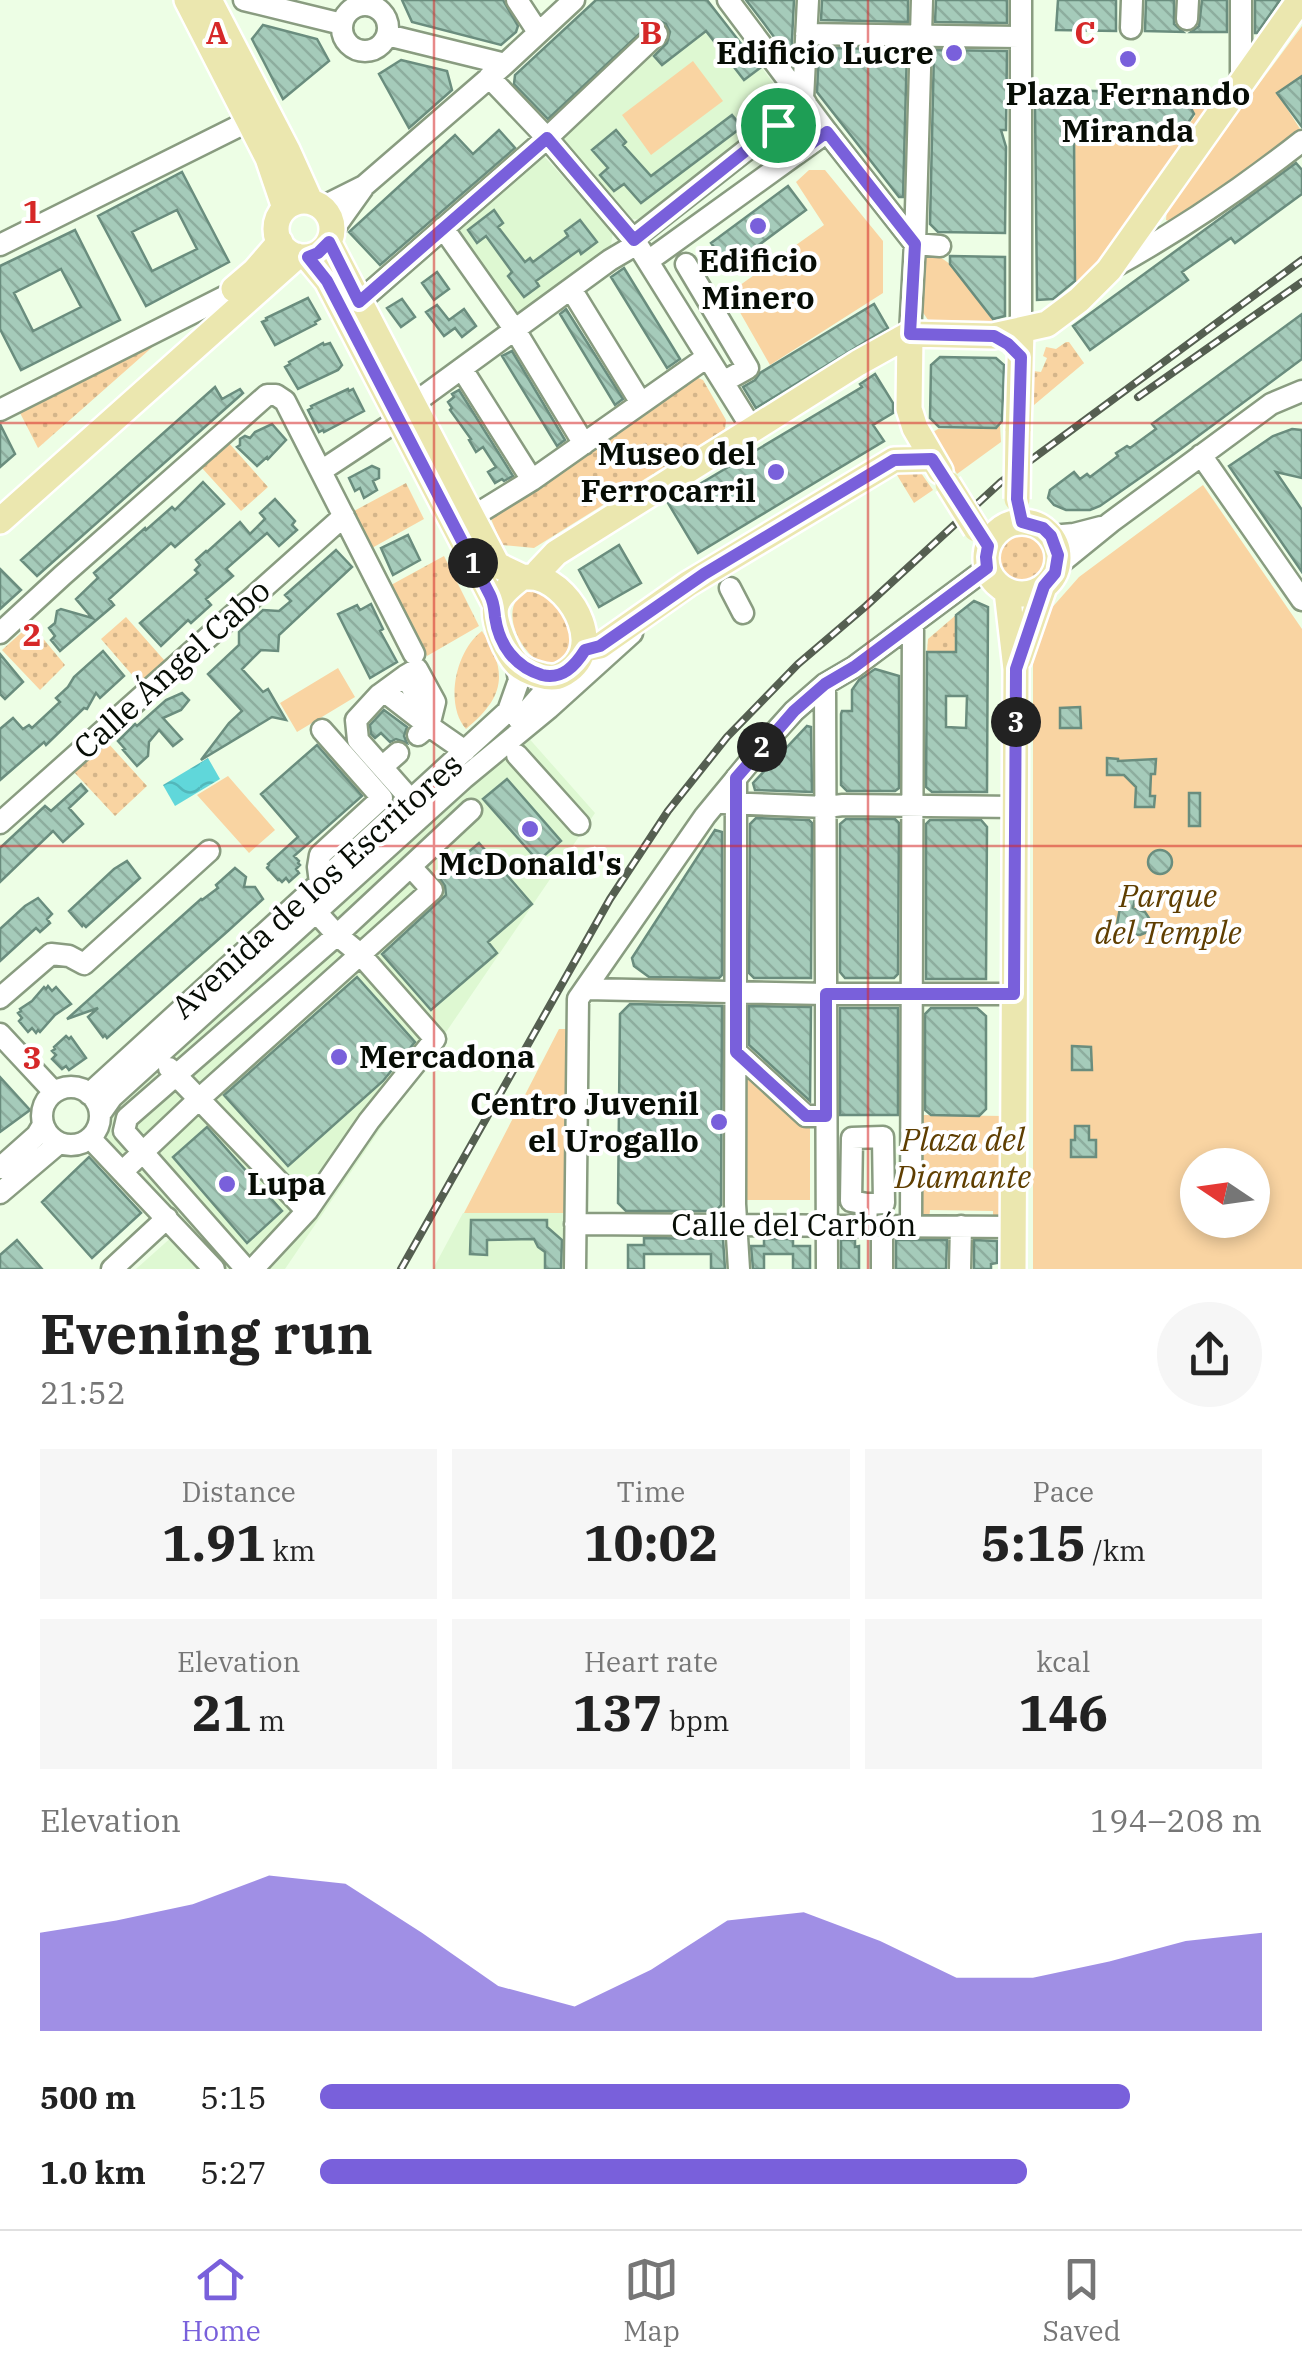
<!DOCTYPE html>
<meta charset="utf-8">
<style>
body{margin:0;font-family:"IBM Plex Serif",serif;background:#f6f6f6;color:#222;height:100vh;display:flex;flex-direction:column;font-size:38px;white-space:nowrap}
*{box-sizing:border-box;margin:0}
p{font-size:32px;color:#767676}
.icon{flex:none;width:55px;height:55px;fill:none;stroke:currentColor;stroke-width:2;stroke-linecap:round;stroke-linejoin:round}
.map{position:relative;height:1269px;overflow:hidden}
.details{display:flex;flex-direction:column;background:#fff;flex:1}
.details>*{flex:none}
.needle{width:65px;rotate:283deg}
.controls{position:absolute;left:1180px;top:1148px;display:grid;gap:20px}
.controls a{display:grid;place-items:center;width:90px;height:90px;border-radius:50%;background:#fff;box-shadow:0 5px 15px #0003;font-size:50px}
.pin{position:absolute;display:grid;place-items:center;width:85px;height:85px;color:#fff;margin:-42px;border:5px solid #fff;border-radius:50%;box-shadow:0 2px 10px #0007}
.km{position:absolute;width:50px;height:50px;margin:-25px;border-radius:50%;background:#222;color:#fff;font-size:28px;line-height:50px;text-align:center}
.round{display:grid;place-items:center;flex:none;width:105px;height:105px;border-radius:52px;background:#f6f6f6}
.headline{display:flex;align-items:center;justify-content:space-between;height:170px;padding:0 40px}
h1{font-size:55px;font-weight:700;line-height:75px}
.figures{display:grid;grid-template-columns:repeat(3,1fr);gap:15px;height:170px;padding:10px 40px}
.figures div{display:grid;align-content:center;border-radius:0px;background:#f6f6f6;text-align:center}
.figures b{font-size:50px;font-weight:700}
.figures small{font-size:28px;font-weight:400}
.figures p{font-size:28px}
.chart{height:280px;padding:20px 40px}
.chart p{display:flex;justify-content:space-between}
.chart svg{width:100%;height:180px;margin-top:10px;fill:#7960db;opacity:.7}
ul{padding:0 40px;list-style:none;font-size:32px}
li{display:grid;grid-template-columns:160px 120px 1fr;align-items:center;height:75px}
li i{height:25px;border-radius:12px;background:#7960db}
.menu{display:flex;justify-content:space-around;align-items:center;height:140px;border-top:2px solid #e0e0e0;background:#fff;font-size:28px;color:#767676}
.menu a{display:grid;justify-items:center;gap:5px}
.menu .current{color:#7960db}
.map>svg:first-child{display:block}
</style>
<div class="map">
<svg width="1302" height="1269" viewBox="0 0 1302 1269">
<defs>
<pattern id="grass-dots" width="8" height="8" patternUnits="userSpaceOnUse" patternTransform="scale(2.5)"><rect width="8" height="8" fill="#f9d4a2"/><path d="M2 2h.1M6 6h.1" fill="none" stroke="#d4b58a" stroke-width="1.8" stroke-linecap="round"/></pattern>
<pattern id="water-waves" width="16" height="10" patternUnits="userSpaceOnUse" patternTransform="scale(2.5)"><rect width="16" height="10" fill="#60d7da"/><path d="M0 5q4-4 8 0t8 0" fill="none" stroke="#52b7ba"/></pattern>
<pattern id="building-back-hatch" width="6" height="6" patternUnits="userSpaceOnUse" patternTransform="scale(2.5)"><rect width="6" height="6" fill="#a5cbba"/><path d="M-1 5l2 2M0 0l6 6M5-1l2 2" fill="none" stroke="#8dad9e"/></pattern>
</defs>
<rect width="100%" height="100%" fill="#edfee5"/>
<path fill="#def8d2" d="M697,0L759,67H761L783,96L784,100L770,126L644,220L632,219L556,133Z
M542,154L613,232L611,245L518,314L455,231Z
M526,735L595,813L285,1269H136L183,1227L109,1143L106,1135L110,1110Z
M463,1213H567L566,1269H433Z"/>
<path fill="url(#grass-dots)" d="M156,339L157,343L38,448L19,411Z
M1066,342H1069L1084,363L1034,405L1033,371L1041,372L1047,358L1043,356L1046,347L1056,349Z
M696,377L703,380L726,420L725,429L534,548L502,545L491,519Z
M228,442L268,487L241,511L202,468Z
M906,471L921,473L933,490L914,503L897,475Z
M406,483L424,519L372,548L354,511Z
M999 558a24 24 0 1 1 48 0a24 24 0 1 1-48 0Z
M444,556L479,626L427,656L391,585Z
M533,589L548,593L570,620L575,635L569,655C562,660 555,666 546,664C524,661 490,601 533,589Z
M956,615V652H927L928,639Z
M126,617L165,661L140,684L101,639Z
M31,624L65,665L40,690L2,650Z
M482,631C509,673 504,698 466,729C444,704 456,650 482,631Z
M107,742L147,786L115,816L74,772Z"/>
<path fill="#f9d4a2" fill-rule="evenodd" d="M1302,26V76L1277,93L1302,132L1178,220L1172,222L1166,220L1167,208Z
M693,61L723,101L651,155L622,115Z
M1184,92H1230L1102,260L1076,287L1075,134L1161,133L1176,142L1195,116Z
M809,170H825L883,241V293L770,365L729,293L824,225L796,182Z
M930,250L950,264L993,321L928,320L922,311L923,258Z
M1000,425L1001,442L957,474L933,432L938,429H996Z
M1203,485L1302,629V1269H1033V663L1049,611L1079,577ZM1198,1165H1252V1220H1198Z
M338,668L355,697L297,732L280,703Z
M228,776L275,830L249,853L197,795Z
M559,1029H570L567,1213H464Z
M744,1067L810,1119V1200H742Z
M921,1115L1006,1116L1005,1216L993,1221V1211L930,1210L929,1220L920,1218Z"/>
<path fill="url(#water-waves)" d="M208,758L220,779L175,806L163,785Z"/>
<path fill="url(#building-back-hatch)" stroke="#6a8d7e" stroke-width="2.5" fill-rule="evenodd" d="M402,0H503L518,26L516,32L501,45L412,22Z
M596,0H707L760,68L744,80L706,31L662,65L654,56L667,43L670,32L666,24L660,21H653L548,119L514,84L515,75Z
M746,0H794L791,60L763,22Z
M822,0H908V22L821,20Z
M936,0H1007V23L935,22Z
M1058,0H1116V31L1056,30Z
M1146,0H1174V24L1183,32L1145,31Z
M1202,0H1227V32H1191L1199,26Z
M1255,0H1280L1257,33H1255Z
M263,25L317,39L329,61L283,99L252,39Z
M819,48L907,49L903,197H899L817,92Z
M934,50L1007,51L1006,130H1001L1006,147L1005,233L938,232L930,224Z
M401,60L447,71L452,90L409,128L379,74Z
M1302,76V127L1277,93Z
M1053,90L1183,93L1194,114L1179,136L1174,140L1162,132L1147,131L1074,133L1075,281L1053,299L1037,300L1035,106Z
M732,115L742,127L641,203L624,184L614,191L600,175L608,168L592,150L616,130L626,142L623,145L651,176Z
M499,130L515,148L380,265L349,232L455,135L473,154Z
M1296,163L1302,170V194L1235,243L1231,238L1182,272L1188,280L1090,350L1073,326Z
M182,172L229,262L146,306L98,216ZM177,210L197,249L152,271L132,232Z
M788,186L806,210L729,267L711,243Z
M494,210L503,223L498,227L525,262L530,258L533,262L568,236L565,231L580,220L597,242L581,254L579,250L536,281L539,286L524,297L508,276L512,272L486,236L477,243L468,230Z
M75,230L120,320L21,370L0,329V266ZM61,269L81,307L33,331L14,293Z
M950,256L1005,257V316L993,319L950,264Z
M624,268L680,359L667,368L611,277Z
M437,272L449,289L434,300L422,283Z
M308,298L320,319L315,322L316,324L275,345L262,322L267,320L266,318Z
M402,299L415,317L401,327L387,308Z
M874,304L888,328L756,408L743,387L755,380L760,373Z
M437,305L449,320L464,309L476,326L462,337L455,328L444,336L426,312Z
M566,309L623,399L615,405L560,314Z
M1302,314V359L1174,454L1100,506L1090,510H1066L1054,505L1048,498L1050,490L1074,472L1080,479L1087,474L1090,477L1118,456L1116,453L1127,446L1130,448L1156,429L1152,424Z
M323,343L324,345L330,343L342,365L338,370L298,389L285,367L290,364L289,362Z
M512,351L565,440L557,446L502,356Z
M940,357L996,358L1004,365L1002,421L996,428L939,427L930,418L931,365Z
M875,374L893,403V413L873,425L884,441L698,553L668,503L862,387L860,384Z
M215,387L222,399L240,389L243,393L37,576L21,560Z
M348,389L349,391L353,389L364,411L324,432L323,430L319,432L308,410L312,408L311,406Z
M459,390L513,476L504,481L502,479L495,483L488,472L496,467L483,447L476,452L469,440L471,439L450,410L452,408L448,402L454,397L452,394Z
M0,424L15,454L0,467Z
M272,424L286,440L268,459L267,457L257,466L237,447L240,445V439L245,436L250,438L255,432Z
M1292,429L1302,430V478L1276,472L1302,510V572L1229,466L1273,436Z
M372,466L379,469V478L373,481L377,490L364,498L360,488L355,491L349,478Z
M203,482L224,504L175,547L171,543L109,599L114,605L60,651L51,640L55,636L49,628L55,623L57,611L61,609L92,618L76,599L98,578L94,573L145,528L146,530L172,507L175,510Z
M275,499L295,521L292,525L297,530L279,546L267,533L226,569L233,576L206,599L211,605L191,623L188,620L161,646L140,623L198,573L195,570L200,565L196,560L206,551L207,552L240,522L250,534L265,519L260,513Z
M408,535L420,560L393,575L381,548Z
M619,545L641,583L599,607L579,570Z
M336,550L352,567L279,635L278,651L261,650L242,669L263,692L268,689L286,720L272,717L201,760L229,723L242,711L208,674L239,645V632L263,610L279,611L291,601L285,595Z
M0,569L21,590L0,609Z
M974,601L988,607L987,792H932L926,787L927,652H956V615ZM946,696H967L966,728L946,727Z
M371,604L383,629L380,631L397,662L370,678L338,614L357,605L360,610Z
M103,651L124,676L100,698L96,693L87,709L84,708L46,745L44,742L0,780V729L13,718L23,729L29,725L32,728L60,702L56,698L68,687L74,677Z
M0,654L23,682L5,699L0,694Z
M875,669L899,676V788L895,791H847L841,785V714L842,711H852V690L859,680Z
M182,693L189,700L181,710L163,718L182,739L173,746L159,730L149,742L148,756L137,766L123,750L125,749L118,741L135,724L137,726L166,700Z
M1080,707L1081,728H1060V708Z
M384,710L407,727L404,736L407,743L396,739L390,742L381,733L375,738L371,734L370,725Z
M807,726L811,727L812,792L755,790L753,783Z
M317,745L362,796L294,856L299,861L298,863L300,865L296,869L299,873L289,882L286,878L282,882L279,879L278,880L267,868L269,865L268,864L298,837L261,794Z
M1107,758L1118,759V761L1156,759L1155,774H1151L1150,796H1155L1154,807H1135L1136,787L1124,775H1107Z
M507,779L561,841L538,861L483,799Z
M81,784L87,791L69,808L83,824L63,842L53,831L0,882V848L45,806L51,811Z
M1189,793H1200V826H1189Z
M756,818L809,820L812,823L811,978H754L749,973L750,824Z
M846,819H895L899,823L898,974L894,978H845L840,972V824Z
M930,820H981L987,827L986,979H926V824Z
M715,830L722,832V975L719,978L649,977L634,966L632,958Z
M479,843L532,904L488,942L497,953L431,1010L382,954L446,895L445,886L439,877Z
M1148 862a12 12 0 1 1 24 0a12 12 0 1 1-24 0Z
M127,861L140,878L86,927L83,924L82,926L69,911L114,869Z
M235,868L246,877L244,887H255L263,899L229,930L107,1038L105,1035L103,1037L88,1017L98,1008L67,1019L201,899L202,900L218,888L216,885Z
M1122,897L1135,899L1133,908L1145,912L1151,921L1145,933L1140,935L1128,934L1126,943L1114,941Z
M38,898L52,914L47,919L50,923L40,932L36,928L0,961V929L25,906Z
M357,977L415,1042L383,1081L288,1166L224,1095Z
M48,986L52,991L56,987L71,1004L55,1015L40,1032L38,1030L36,1033L32,1028L28,1032L19,1021L22,1018L18,1013L21,1011L20,1009L32,1001L44,987L46,989Z
M630,1004L722,1006L721,1205L716,1211H626L618,1203L620,1014Z
M749,1006L811,1007L810,1101L749,1045Z
M840,1008H898V1115H840Z
M931,1008H977L986,1016V1109L979,1116L931,1115L925,1110V1014Z
M66,1036L69,1039L71,1037L86,1058L69,1070L66,1066L62,1069L52,1059L56,1055L52,1051L55,1049L54,1047Z
M1072,1046L1091,1047L1092,1070H1072Z
M0,1077L30,1110L0,1132Z
M1075,1126H1089V1140H1096V1157H1071V1140H1075Z
M207,1127L282,1211L247,1243L173,1157Z
M89,1157L141,1213L92,1258L42,1202Z
M471,1220H547V1227L562,1240L561,1269H545V1252L538,1247L534,1239L487,1240V1255L470,1254Z
M644,1238L723,1239L725,1269H711V1254H644V1269H628V1245H644Z
M764,1239H793V1246H810V1269H793V1254H764V1269H753L751,1246H764Z
M17,1240L42,1269H0V1255Z
M841,1240H855V1247L859,1246V1269H841Z
M896,1240H947L946,1269H896Z
M974,1240L997,1241V1263L991,1264V1269H974Z"/>
<g fill="none" stroke-linecap="round" stroke-linejoin="round">
<g stroke="#899c80" stroke-width="25">
<path id="minor" d="M244,0L342,24
M517,0L538,32
M728,0L827,132L915,244L910,334
M922,0L915,244L940,246
M1021,0V332
M342 28a23 23 0 1 1 46 0a23 23 0 1 1-46 0Z
M1187,19L1188,0
M1131,28L1132,0
M806,34L1021,37
M387,35L505,64
M489,77L547,138L637,244L753,430
M1241,84V0
M803,99L808,0
M322,207L364,186L505,64L574,0
M443,228L515,330L584,444
M333,230L363,188
M633,239L806,103
M0,245L249,121
M648,261L827,132
M686,264L748,368L723,382
M1110,269C1179,231 1240,190 1302,141
M571,289L641,403
M359,302L547,138L657,34
M462,369L532,480
M413,404L610,260L637,244
M0,410L226,296
M1201,455L1302,600
M321,471L398,420
M472,517L532,480L707,357
M1051,536L1074,534L1101,527
M1058,565L1111,522L1271,404L1302,391
M730,588L743,613
M0,633L63,575L267,395H276L285,401L414,654
M405,676L417,669L435,702L429,726L418,735
M825,684L827,1269
M379,695L405,676L418,698L429,726L389,695H379L356,720L358,740L411,800
M519,720L547,688L551,677
M429,726L465,751
M517,755L579,824
M382,767L398,753
M736,778L735,1204L739,1269
M723,803L826,807L843,805L1016,807
M0,823L344,516
M320,883L318,867L320,855L382,798L322,730
M586,989L827,994H1015
M0,998L51,954L69,956L84,964L209,851
M0,1034L54,1092
M736,1052L806,1116H826
M169,1068L307,1211
M42 1116a29 29 0 1 1 58 0a29 29 0 1 1-58 0Z
M89,1094L508,711L519,680L516,663
M100,1114L112,1097L464,778L549,708L632,633
M90,1138L214,1269
M0,1168L37,1135L43,1125
M123,1171L199,1099L432,890L411,867
M0,1193L59,1143
M575,1224L1014,1227
M866,1225L867,1204L884,1203L883,1137L852,1138L851,1201L867,1204
M911,1226L913,624
M112,1269L167,1218
M246,1269L124,1131L127,1118L337,935L471,810
M253,1269L307,1211L369,1121L435,1039L360,954L337,935L317,913
M575,1269L578,999L705,816L766,742L794,711L825,684L854,667L987,568
M882,1269V1225
M960,1269L961,1226"/>
</g>
<g stroke="#fff" stroke-width="30">
<path id="major" d="M187,0L268,158L285,208
M209,0L287,150L310,201
M276 229a28 28 0 1 1 56 0a28 28 0 1 1-56 0Z
M329,243L497,565L522,577
M307,257L327,281L496,606
M234,289L255,271L280,242
M910,334L909,409L915,428L940,471
M1018,431L1021,332
M0,521L297,256
M986 558a36 36 0 1 1 72 0a36 36 0 1 1-72 0Z
M522,577C524,577 536,577 538,578C574,588 608,652 561,675C550,681 526,672 517,664C507,654 492,620 496,606C499,594 513,584 522,577Z
M537,577L539,571L556,553L858,363L910,334L993,336L1047,324L1079,300L1109,270L1300,0
M1007,591L1016,669L1013,1269
M585,649L600,646L688,584L894,460L932,459
M1019,659L1044,587"/>
</g>
<use href="#minor" stroke="#fff" stroke-width="20"/>
<use href="#major" stroke="#ebe7af" stroke-width="25"/>
<g stroke="#555f51" stroke-width="8">
<path id="rail" d="M1138,397L1302,282
M401,1269L610,899L668,811L727,737L798,664L866,606L1001,482L1302,260"/>
</g>
<use href="#rail" stroke="#fff" stroke-width="4" stroke-dasharray="11" stroke-linecap="butt"/>
<g stroke="#fff" stroke-width="30" stroke-linecap="butt">
<path id="major-bridge" d="M948,484L976,529
M1017,499L1018,431"/>
</g>
<use href="#major-bridge" stroke="#ebe7af" stroke-width="25"/>
</g>
<g fill="none" stroke-linecap="round" stroke-linejoin="round">
<g stroke="#fff" stroke-width="20">
<path id="route" d="M778,125C795,131 797,136 797,154L827,132L915,244L910,334L994,336L1008,344L1021,357L1017,499L1022,522L1043,528L1051,536L1058,555L1055,573L1044,586L1016,669L1014,994H826V1116H806L736,1052V778L794,711L825,684L854,667L987,568L986,557L988,546L932,459L894,460L704,574L600,646L585,650C575,666 562,680 542,675C515,667 499,645 495,617C494,608 494,603 490,595L327,281L308,257L318,253L329,242L359,302L547,138L634,240Z"/>
</g>
<use href="#route" stroke="#7960db" stroke-width="12"/>
</g>
<path fill="none" stroke="#d62828" stroke-width="2.5" stroke-opacity="0.55" d="M434,0V1269M868,0V1269M0,423H1302M0,846H1302"/>
<g fill="#7960db" stroke="#fff" stroke-width="4">
<circle cx="954" cy="53" r="10"/>
<circle cx="1128" cy="59" r="10"/>
<circle cx="758" cy="226" r="10"/>
<circle cx="776" cy="472" r="10"/>
<circle cx="530" cy="829" r="10"/>
<circle cx="339" cy="1057" r="10"/>
<circle cx="719" cy="1122" r="10"/>
<circle cx="227" cy="1184" r="10"/>
</g>
<g text-anchor="middle" stroke-width="8" stroke-linejoin="round" paint-order="stroke">
<g font-size="32" font-weight="bold" fill="#070d05" stroke="#fff" text-anchor="end">
<text x="934" y="64">Edificio Lucre</text>
<text x="1128" y="105" text-anchor="middle">Plaza Fernando<tspan x="1128" dy="37">Miranda</tspan></text>
<text x="758" y="272" text-anchor="middle">Edificio<tspan x="758" dy="37">Minero</tspan></text>
<text x="756" y="465">Museo del<tspan x="756" dy="37">Ferrocarril</tspan></text>
<text x="530" y="875" text-anchor="middle">McDonald's</text>
<text x="359" y="1068" text-anchor="start">Mercadona</text>
<text x="699" y="1115">Centro Juvenil<tspan x="699" dy="37">el Urogallo</tspan></text>
<text x="247" y="1195" text-anchor="start">Lupa</text>
</g>
<g font-size="32" fill="#070d05" stroke="#fff">
<text transform="translate(172 669) rotate(-42)" y="11">Calle Ángel Cabo</text>
<text transform="translate(317 886) rotate(-42)" y="11">Avenida de los Escritores</text>
<text x="794" y="1236">Calle del Carbón</text>
</g>
<g font-size="32" font-style="italic" fill="#5f3e01" stroke="#fff">
<text x="1168" y="907">Parque<tspan x="1168" dy="37">del Temple</tspan></text>
<text x="963" y="1151">Plaza del<tspan x="963" dy="37">Diamante</tspan></text>
</g>
</g>
<g font-size="32" text-anchor="middle" font-weight="bold" fill="#d62828" stroke="#fff" stroke-width="8" stroke-linejoin="round" paint-order="stroke">
<text x="217" y="44">A</text>
<text x="651" y="44">B</text>
<text x="1085" y="44">C</text>
<text x="32" y="223">1</text>
<text x="32" y="646">2</text>
<text x="32" y="1069">3</text>
</g>
</svg>
<div class="controls">
<a><svg class="needle" viewBox="-14 -14 28 28"><path d="M0-13l5 13h-10z" fill="#e53935"/><path d="M0 13l5-13h-10z" fill="#767676"/></svg></a>
</div>
<div class="pin" style="left:778px;top:125px;background:#1e9e55"><svg class="icon" aria-label="arrive" viewBox="0 0 24 24"><path d="M6 21V4h12l-3 4 3 4H6"/></svg></div>
<b class="km" style="left:473px;top:563px">1</b>
<b class="km" style="left:762px;top:747px">2</b>
<b class="km" style="left:1016px;top:722px">3</b>
</div>
<section class="details">
<div class="headline"><div><h1>Evening run</h1><p>21:52</p></div><a class="round"><svg class="icon" aria-label="share" viewBox="0 0 24 24"><path d="M12 15V3M7 8l5-5 5 5M5 13v7h14v-7"/></svg></a></div>
<div class="figures">
<div><p>Distance</p><b>1.91<small> km</small></b></div>
<div><p>Time</p><b>10:02</b></div>
<div><p>Pace</p><b>5:15<small> /km</small></b></div>
</div>
<div class="figures">
<div><p>Elevation</p><b>21<small> m</small></b></div>
<div><p>Heart rate</p><b>137<small> bpm</small></b></div>
<div><p>kcal</p><b>146</b></div>
</div>
<div class="chart"><p><span>Elevation</span>194–208 m</p>
<svg viewBox="0 0 160 44" preserveAspectRatio="none"><path d="M0 44V20L10 17L20 13L30 6L40 8L50 20L60 33L70 38L80 29L90 17L100 15L110 22L120 31L130 31L140 27L150 22L160 20V44z"/></svg>
</div>
<ul>
<li><b>500 m</b>5:15<i style="width:86%"></i></li>
<li><b>1.0 km</b>5:27<i style="width:75%"></i></li>
</ul>
</section>
<nav class="menu">
<a class="current"><svg class="icon" aria-label="home" viewBox="0 0 24 24"><path d="M3 11l9-7 9 7M6 9v11h12V9"/></svg>Home</a>
<a><svg class="icon" aria-label="map" viewBox="0 0 24 24"><path d="M3 6l6-2 6 2 6-2v14l-6 2-6-2-6 2zM9 4v14M15 6v14"/></svg>Map</a>
<a><svg class="icon" aria-label="saved" viewBox="0 0 24 24"><path d="M7 4h10v16l-5-4-5 4z"/></svg>Saved</a>
</nav>
